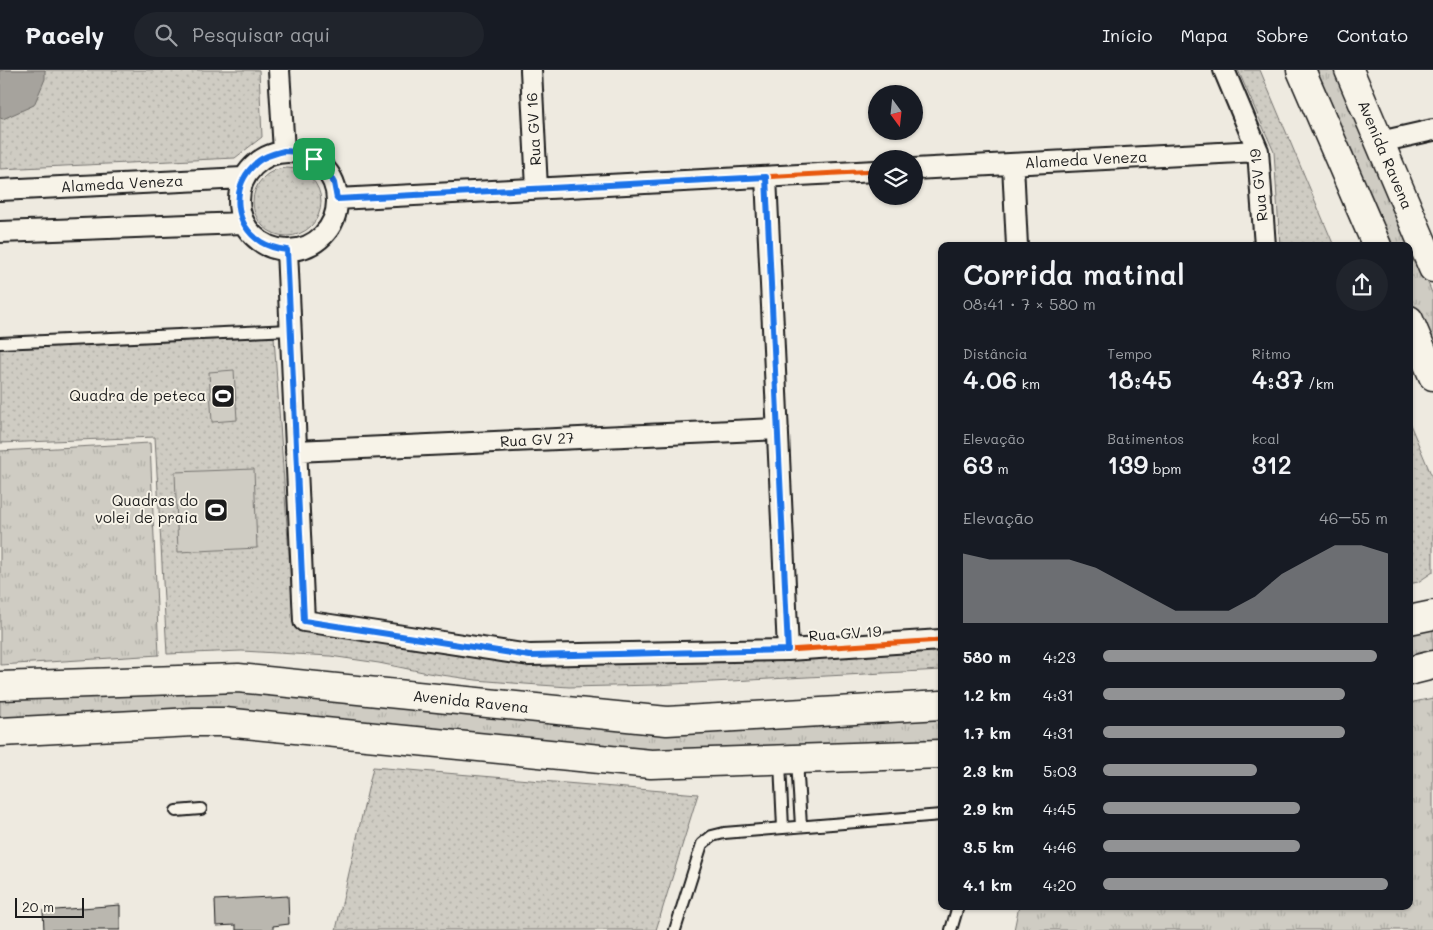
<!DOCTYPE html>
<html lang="pt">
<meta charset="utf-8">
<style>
body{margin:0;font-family:Mali,sans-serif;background:#20242c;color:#f1f3f6;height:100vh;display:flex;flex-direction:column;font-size:19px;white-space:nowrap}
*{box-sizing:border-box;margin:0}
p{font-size:16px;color:#9ea1a6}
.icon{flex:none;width:28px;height:28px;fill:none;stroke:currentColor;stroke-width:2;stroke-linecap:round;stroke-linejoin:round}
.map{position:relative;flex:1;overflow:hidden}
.side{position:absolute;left:938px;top:172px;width:475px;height:668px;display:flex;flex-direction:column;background:#171b24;border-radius:10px;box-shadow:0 1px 4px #0004}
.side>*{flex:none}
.needle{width:32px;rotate:165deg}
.controls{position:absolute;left:868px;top:15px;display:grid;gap:10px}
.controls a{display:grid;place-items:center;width:55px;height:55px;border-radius:50%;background:#171b24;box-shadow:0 1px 4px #0004;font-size:25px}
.scale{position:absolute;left:15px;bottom:12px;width:69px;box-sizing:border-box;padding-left:5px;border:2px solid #1c1c1c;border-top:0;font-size:14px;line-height:18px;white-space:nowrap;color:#1c1c1c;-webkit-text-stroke:4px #f7f3e8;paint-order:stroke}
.pin{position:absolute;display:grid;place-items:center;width:42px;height:42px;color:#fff;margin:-21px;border-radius:10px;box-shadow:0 2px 8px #0006}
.round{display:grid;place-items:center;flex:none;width:52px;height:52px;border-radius:26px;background:#20242c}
.overview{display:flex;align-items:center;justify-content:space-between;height:85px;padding:0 25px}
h1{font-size:28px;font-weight:600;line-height:38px}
.figures{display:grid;grid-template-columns:repeat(3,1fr);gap:8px;height:85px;padding:5px 25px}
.figures div{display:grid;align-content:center}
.figures b{font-size:25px;font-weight:600}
.figures small{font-size:14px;font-weight:400}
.figures p{font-size:14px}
.chart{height:140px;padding:10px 25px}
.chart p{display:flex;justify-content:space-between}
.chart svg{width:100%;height:90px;margin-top:5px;fill:#919294;opacity:.7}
ul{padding:0 25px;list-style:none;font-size:16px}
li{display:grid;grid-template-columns:80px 60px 1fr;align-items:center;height:38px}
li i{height:12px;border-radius:6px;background:#919294}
header{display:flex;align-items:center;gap:30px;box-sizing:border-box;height:70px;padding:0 25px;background:#171b24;border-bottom:1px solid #363941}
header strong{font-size:24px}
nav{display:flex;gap:28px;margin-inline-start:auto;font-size:18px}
.search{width:350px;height:45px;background:#20242c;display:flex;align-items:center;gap:12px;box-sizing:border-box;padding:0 18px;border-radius:28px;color:#9ea1a6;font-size:19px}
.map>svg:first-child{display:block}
</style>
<header>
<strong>Pacely</strong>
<div class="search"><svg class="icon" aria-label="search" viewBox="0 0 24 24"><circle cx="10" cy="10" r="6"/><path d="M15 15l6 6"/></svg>Pesquisar aqui</div>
<nav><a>Início</a><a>Mapa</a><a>Sobre</a><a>Contato</a></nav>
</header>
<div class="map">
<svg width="1433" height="860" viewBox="0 0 1433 860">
<defs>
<pattern id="grass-tufts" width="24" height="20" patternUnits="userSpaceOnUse" patternTransform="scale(1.25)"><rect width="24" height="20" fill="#cfccc3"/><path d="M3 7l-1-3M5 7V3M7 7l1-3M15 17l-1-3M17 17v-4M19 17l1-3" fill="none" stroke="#b1afa7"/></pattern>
<pattern id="park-dots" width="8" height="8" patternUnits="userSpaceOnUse" patternTransform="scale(1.25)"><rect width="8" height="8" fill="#cfccc3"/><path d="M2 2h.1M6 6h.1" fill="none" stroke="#b1afa7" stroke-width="1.8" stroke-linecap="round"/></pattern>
</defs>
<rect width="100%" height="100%" fill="#eeeae0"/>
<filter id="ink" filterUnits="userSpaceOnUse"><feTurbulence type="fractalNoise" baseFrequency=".02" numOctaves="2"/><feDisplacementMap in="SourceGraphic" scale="10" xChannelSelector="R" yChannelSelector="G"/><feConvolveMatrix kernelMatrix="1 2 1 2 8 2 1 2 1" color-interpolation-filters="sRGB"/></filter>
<g filter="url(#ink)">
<path fill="url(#grass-tufts)" stroke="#767470" d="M1311,0H1338L1433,225V286L1409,229V176H1386Z
M150,373L159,585L0,595V381Z
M1433,555V584L1409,589V563Z
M212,617L508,645H941V675L700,684L328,657L0,656V625Z
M1433,628V860H1014L1019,836H1409V633Z"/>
<path fill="url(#park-dots)" stroke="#767470" d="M0,0H259L262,67L235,88L0,99Z
M1238,0H1260L1334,176H1280L1274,82Z
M253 132a34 34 0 1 1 68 0a34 34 0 1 1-68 0Z
M274,267L294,557L526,594L941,578V600L655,615L569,617L525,614L476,610L428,603L379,593L330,586L242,581L167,584L155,367L0,373V279Z
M1409,352L1433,409V502L1418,512L1409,514Z
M373,697L698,724L656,860H336Z"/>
<path fill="#cfccc3" stroke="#767470" d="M234,300L237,350L212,352L209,302Z
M254,399L257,478L178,482L175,402Z"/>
<path fill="#a6a39d" stroke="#6f6d69" d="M0,0H45V9L34,35L3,49L0,48Z"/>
<path fill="#bab7af" stroke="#1c1c1c" d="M288,826L289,854L273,856V860H236V855L216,856L215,830Z
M120,835V860H44L43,841Z"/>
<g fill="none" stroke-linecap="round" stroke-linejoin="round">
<g stroke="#1c1c1c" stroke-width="14">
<path id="service" d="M0,273L290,260
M797,690L801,756
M780,692L783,758
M176,741L201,739
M675,860L702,774L712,766L724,763L941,745
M951,860L958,836"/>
</g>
<g stroke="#1c1c1c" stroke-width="24">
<path id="minor" d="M279,0L284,81
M531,0L537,118
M1224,0L1258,81L1265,176
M1380,72L1433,60
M239 131a49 49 0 1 1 98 0a49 49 0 1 1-98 0Z
M1013,94L1017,176
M914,99L1258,81
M766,107L788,580
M0,120L243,108
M337,129L876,101
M0,162L243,153
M287,180L304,551L529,585L788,580L941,570
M296,381L778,359"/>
</g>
<g stroke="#1c1c1c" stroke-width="31">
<path id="secondary" d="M1301,0L1377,176
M1349,0L1433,198
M1409,250L1433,306
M1409,550L1433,545
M1409,601L1433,595
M0,616L238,608L667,651L941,635
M0,662L193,652H224L651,694L941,684"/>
</g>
<use href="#service" stroke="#f7f3e8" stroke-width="10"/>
<use href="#minor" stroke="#f7f3e8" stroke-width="20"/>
<use href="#secondary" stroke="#f7f3e8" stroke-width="28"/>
<g stroke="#f7f3e8" stroke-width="8">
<path id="cycleway" d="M337,129L876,101
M287,180L304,551L529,585L788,580L941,570"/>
</g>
<use href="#cycleway" stroke="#e8590c" stroke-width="5"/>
</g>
</g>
<g fill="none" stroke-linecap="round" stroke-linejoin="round" filter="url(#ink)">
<g stroke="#fff" stroke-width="10">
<path id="route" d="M284,81L299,82L314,89L326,99L334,113L337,129L766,107L788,580L530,586L304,551L287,180C278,179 269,177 261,172C234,155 231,118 253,96C261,87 272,84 284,81Z"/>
</g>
<use href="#route" stroke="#1a73e8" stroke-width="6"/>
</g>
<defs>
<g id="stadium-square" transform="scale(1.25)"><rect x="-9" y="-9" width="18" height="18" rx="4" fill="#1c1c1c" stroke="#f7f3e8"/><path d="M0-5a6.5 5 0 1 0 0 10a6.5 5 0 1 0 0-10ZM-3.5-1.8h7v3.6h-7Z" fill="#fff"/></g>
</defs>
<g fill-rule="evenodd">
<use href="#stadium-square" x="223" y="326"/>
<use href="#stadium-square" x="216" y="440"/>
</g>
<g text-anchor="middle" stroke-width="4" stroke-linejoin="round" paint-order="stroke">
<g font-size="15" fill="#1c1c1c" stroke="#f7f3e8">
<text transform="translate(534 59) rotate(-93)" y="5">Rua GV 16</text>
<text transform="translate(1385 85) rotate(67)" y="5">Avenida Ravena</text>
<text transform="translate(1086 90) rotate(-3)" y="5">Alameda Veneza</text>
<text transform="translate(122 114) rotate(-3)" y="5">Alameda Veneza</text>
<text transform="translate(1259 115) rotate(-96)" y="5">Rua GV 19</text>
<text transform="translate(537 370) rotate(-3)" y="5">Rua GV 27</text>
<text transform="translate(845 564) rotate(-4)" y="5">Rua GV 19</text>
<text transform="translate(471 632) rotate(6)" y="5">Avenida Ravena</text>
</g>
<g font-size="15" fill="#1c1c1c" stroke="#f7f3e8" text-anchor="end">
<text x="206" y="331">Quadra de peteca</text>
<text x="198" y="436">Quadras do<tspan x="198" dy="17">volei de praia</tspan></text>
</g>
</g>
</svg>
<div class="controls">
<a><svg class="needle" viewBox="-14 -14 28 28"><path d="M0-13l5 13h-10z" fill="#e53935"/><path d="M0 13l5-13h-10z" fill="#9ea1a6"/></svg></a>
<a><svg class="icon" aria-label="layers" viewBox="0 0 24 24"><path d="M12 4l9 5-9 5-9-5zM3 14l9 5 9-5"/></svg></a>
</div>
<div class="scale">20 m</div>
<div class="pin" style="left:314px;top:89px;background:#1e9e55"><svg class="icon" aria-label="arrive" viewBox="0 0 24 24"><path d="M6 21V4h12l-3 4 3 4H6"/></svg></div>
<section class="side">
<div class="overview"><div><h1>Corrida matinal</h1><p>08:41 · 7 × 580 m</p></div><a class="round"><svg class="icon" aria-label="share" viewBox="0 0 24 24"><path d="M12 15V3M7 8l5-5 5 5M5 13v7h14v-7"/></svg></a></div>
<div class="figures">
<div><p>Distância</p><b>4.06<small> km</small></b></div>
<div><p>Tempo</p><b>18:45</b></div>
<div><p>Ritmo</p><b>4:37<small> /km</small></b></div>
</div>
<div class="figures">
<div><p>Elevação</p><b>63<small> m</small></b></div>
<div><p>Batimentos</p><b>139<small> bpm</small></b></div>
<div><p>kcal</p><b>312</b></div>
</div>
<div class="chart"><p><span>Elevação</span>46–55 m</p>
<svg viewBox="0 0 160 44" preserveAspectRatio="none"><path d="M0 44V10L10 13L20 13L30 13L40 13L50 17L60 24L70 31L80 38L90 38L100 38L110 31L120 20L130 13L140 6L150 6L160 10V44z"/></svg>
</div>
<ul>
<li><b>580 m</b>4:23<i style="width:96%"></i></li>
<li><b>1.2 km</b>4:31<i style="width:85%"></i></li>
<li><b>1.7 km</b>4:31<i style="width:85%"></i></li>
<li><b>2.3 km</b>5:03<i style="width:54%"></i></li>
<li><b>2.9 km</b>4:45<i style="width:69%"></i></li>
<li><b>3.5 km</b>4:46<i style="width:69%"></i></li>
<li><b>4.1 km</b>4:20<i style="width:100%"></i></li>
</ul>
</section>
</div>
